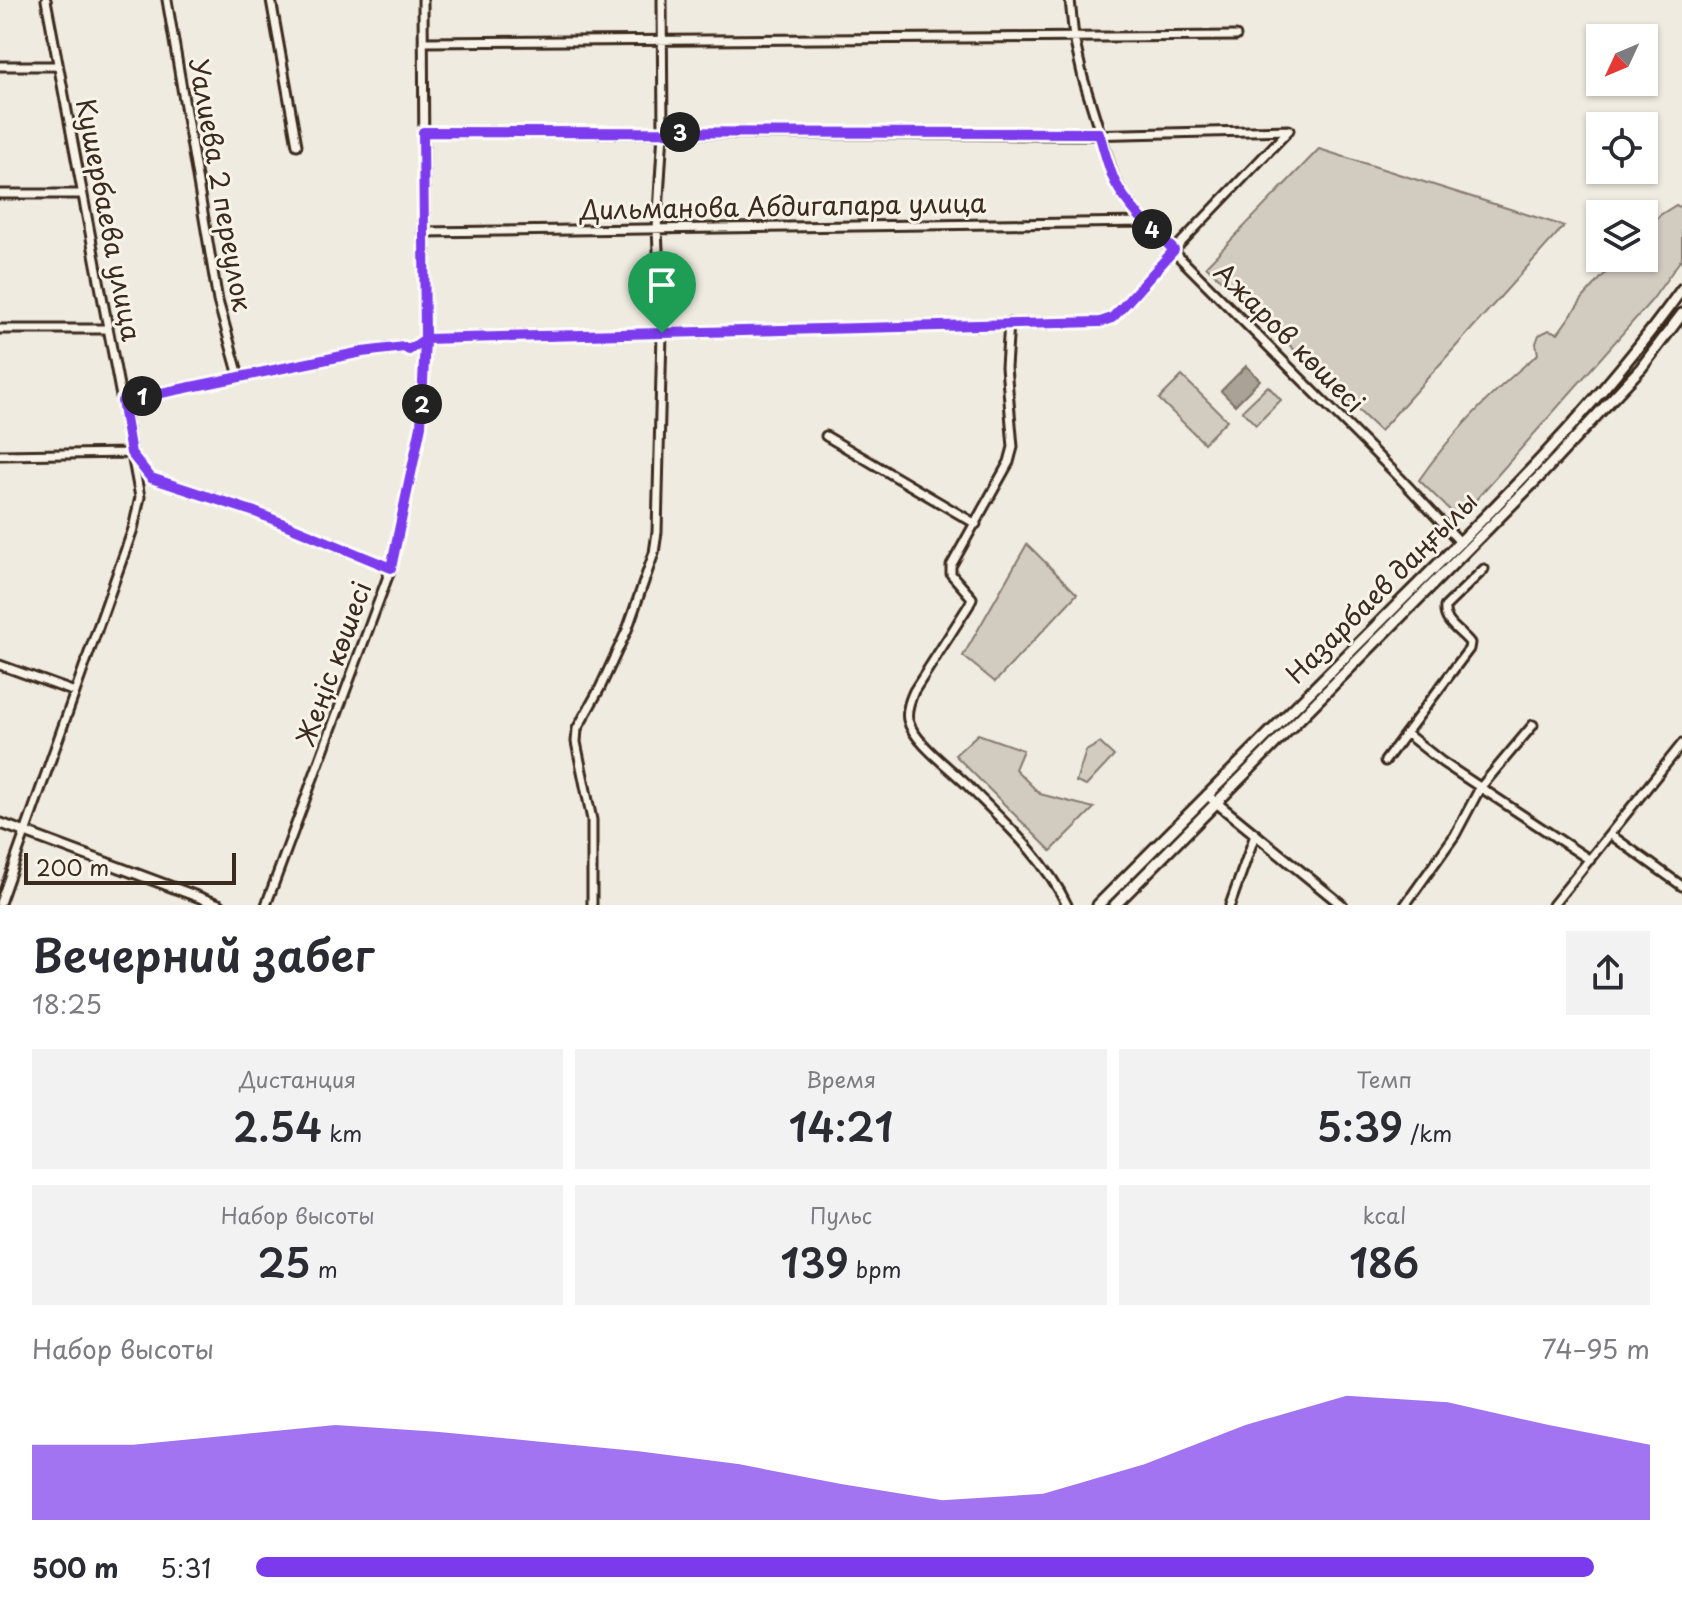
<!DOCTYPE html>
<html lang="ru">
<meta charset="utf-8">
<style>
body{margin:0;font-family:"Playpen Sans",sans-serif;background:#f2f2f3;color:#2b2b33;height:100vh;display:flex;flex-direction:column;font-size:30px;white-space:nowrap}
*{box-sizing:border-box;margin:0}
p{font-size:26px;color:#7c7c81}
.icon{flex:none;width:44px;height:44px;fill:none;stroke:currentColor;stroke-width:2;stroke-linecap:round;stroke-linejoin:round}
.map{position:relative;height:905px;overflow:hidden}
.side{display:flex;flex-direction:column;background:#fff;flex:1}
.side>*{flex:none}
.needle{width:52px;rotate:226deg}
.tools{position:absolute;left:1586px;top:24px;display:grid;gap:16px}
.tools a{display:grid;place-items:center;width:72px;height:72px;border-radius:0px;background:#fff;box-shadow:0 2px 6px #0004;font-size:40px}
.scale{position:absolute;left:24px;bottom:20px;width:212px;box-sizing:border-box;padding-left:8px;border:4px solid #3b2a1e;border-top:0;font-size:22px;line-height:28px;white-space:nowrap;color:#3b2a1e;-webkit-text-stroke:6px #f7f3e8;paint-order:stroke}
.pin{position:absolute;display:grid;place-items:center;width:68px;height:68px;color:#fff;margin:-82px -34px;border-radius:50% 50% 50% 0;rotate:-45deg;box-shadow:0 0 8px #0007}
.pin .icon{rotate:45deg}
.km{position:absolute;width:40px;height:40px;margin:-20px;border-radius:50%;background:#222;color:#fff;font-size:22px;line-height:40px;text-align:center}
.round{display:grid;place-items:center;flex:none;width:84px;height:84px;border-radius:0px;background:#f2f2f3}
.headline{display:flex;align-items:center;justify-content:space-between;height:136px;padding:0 32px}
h1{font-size:44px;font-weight:600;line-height:60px}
.figures{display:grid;grid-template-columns:repeat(3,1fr);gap:12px;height:136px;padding:8px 32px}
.figures div{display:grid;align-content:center;border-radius:0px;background:#f2f2f3;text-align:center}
.figures b{font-size:40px;font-weight:600}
.figures small{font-size:22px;font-weight:400}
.figures p{font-size:22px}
.chart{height:224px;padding:16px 32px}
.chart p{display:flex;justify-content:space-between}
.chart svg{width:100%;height:144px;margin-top:8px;fill:#7c3aed;opacity:.7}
ul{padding:0 32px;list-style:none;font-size:26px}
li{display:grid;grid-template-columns:128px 96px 1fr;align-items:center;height:60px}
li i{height:20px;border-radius:10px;background:#7c3aed}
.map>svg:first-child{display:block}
</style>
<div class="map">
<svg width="1682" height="905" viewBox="0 0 1682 905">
<rect width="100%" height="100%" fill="#efebe0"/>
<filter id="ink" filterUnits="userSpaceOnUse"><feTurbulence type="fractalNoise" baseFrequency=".0125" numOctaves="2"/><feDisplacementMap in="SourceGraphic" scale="16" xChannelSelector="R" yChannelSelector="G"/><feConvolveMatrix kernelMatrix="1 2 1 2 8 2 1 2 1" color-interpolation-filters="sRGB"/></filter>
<g filter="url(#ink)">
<path fill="#d1cbc0" stroke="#867a6f" stroke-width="2" d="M1319,149L1564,226L1380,431L1206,266Z
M1676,205L1682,208V258L1652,300L1459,519L1419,480C1452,432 1493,391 1538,354L1536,343L1539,335L1549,330L1558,333L1583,298L1619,258H1644V232L1660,215Z
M1182,376L1227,420L1204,443L1159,399Z
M1268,386L1281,400L1256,425L1242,411Z
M1027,544L1077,594L995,682L963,656Z
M978,734L1023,750L1015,769L1040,794L1094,808L1051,851L955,755Z
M1100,743L1114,756L1086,786L1076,782L1086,751Z"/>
<path fill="#aaa296" stroke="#7e7266" stroke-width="2" d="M1246,366L1260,380L1235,405L1221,391Z"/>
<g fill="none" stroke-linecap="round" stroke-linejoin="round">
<g stroke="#3b2a1e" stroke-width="13">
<path id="minor" d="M167,0L218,301L239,376
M271,0L297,145
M1070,0L1074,38L1083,78L1114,178L1123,195L1144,222L1400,478L1461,543
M423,42L1236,36
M0,66H58
M423,132L1084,135L1289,130
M0,194H82
M423,232L1144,222
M1009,323L1006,367L1013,447L1009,462L951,566V574L972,598L969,605L914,691C910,700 906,710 908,720C913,742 954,771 970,788C1005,823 1046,860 1067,905
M0,329H108
M122,401L362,352L404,347L409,350L425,339L1100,322L1112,318L1120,310L1174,250L1289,130
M826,436L976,524
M0,455L131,453L151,478L255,512L391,568
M0,665L75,692
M1407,734L1442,762L1590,860
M1385,761L1469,649L1470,643C1461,631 1443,623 1445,607L1484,569
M1611,835L1682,886
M0,903L133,529L140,497L46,0
M266,905L391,568L421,426L425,339L423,0
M592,905V820L576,742L577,729L600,688L627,630L654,553L657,532L662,333L657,229L663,132L662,0
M1230,905L1255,835
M1405,905L1455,835L1480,788L1533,725
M1553,905L1682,744"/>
</g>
<g stroke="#3b2a1e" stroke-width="14">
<path id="tertiary" d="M1207,795L1342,905
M0,823L220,905"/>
</g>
<g stroke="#3b2a1e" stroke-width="15">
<path id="secondary" d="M1098,905C1198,804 1298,704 1398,604C1498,505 1600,404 1682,289
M1115,905L1539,477L1641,368L1682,314"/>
</g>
<use href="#minor" stroke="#f7f3e8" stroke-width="7"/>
<use href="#tertiary" stroke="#f7f3e8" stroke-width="8"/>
<use href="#secondary" stroke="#f7f3e8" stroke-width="9"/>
</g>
</g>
<g fill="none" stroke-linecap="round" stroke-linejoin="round" filter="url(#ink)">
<g stroke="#fff" stroke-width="16">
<path id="route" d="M662,333L425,339L409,350L404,347L362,352L122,401L131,453L151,478L255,512L391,568L421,426L425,339L423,132L1099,133C1104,149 1108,167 1115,182C1129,209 1152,229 1174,250L1120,310L1112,318L1100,322L662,333"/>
</g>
<use href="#route" stroke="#7c3aed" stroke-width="10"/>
</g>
<g text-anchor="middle" stroke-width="6" stroke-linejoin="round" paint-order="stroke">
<g font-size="26" fill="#3b2a1e" stroke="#f7f3e8">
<text transform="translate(220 185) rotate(80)" y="9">Уалиева 2 переулок</text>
<text transform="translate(783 207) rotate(-1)" y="9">Дильманова Абдигапара улица</text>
<text transform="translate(108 220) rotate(79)" y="9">Кушербаева улица</text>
<text transform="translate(1289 338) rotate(45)" y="9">Ажаров көшесі</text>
<text transform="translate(1382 588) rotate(-45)" y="9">Назарбаев даңғылы</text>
<text transform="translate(334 664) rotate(-70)" y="9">Жеңіс көшесі</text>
</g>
</g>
</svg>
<div class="tools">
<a><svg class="needle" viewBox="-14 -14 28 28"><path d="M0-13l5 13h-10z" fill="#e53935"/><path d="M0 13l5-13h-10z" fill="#7c7c81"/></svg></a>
<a><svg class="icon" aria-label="locate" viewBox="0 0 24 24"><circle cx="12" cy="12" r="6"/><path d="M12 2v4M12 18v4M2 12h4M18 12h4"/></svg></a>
<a><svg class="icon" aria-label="layers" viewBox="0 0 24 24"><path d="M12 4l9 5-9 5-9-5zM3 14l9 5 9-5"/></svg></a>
</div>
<div class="scale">200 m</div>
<div class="pin" style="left:662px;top:333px;background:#1e9e55"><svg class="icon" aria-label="arrive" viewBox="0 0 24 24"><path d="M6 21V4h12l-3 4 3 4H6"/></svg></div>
<b class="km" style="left:142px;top:396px">1</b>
<b class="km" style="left:422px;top:404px">2</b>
<b class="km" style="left:680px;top:132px">3</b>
<b class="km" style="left:1152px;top:229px">4</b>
</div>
<section class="side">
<div class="headline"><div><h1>Вечерний забег</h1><p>18:25</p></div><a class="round"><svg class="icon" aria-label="share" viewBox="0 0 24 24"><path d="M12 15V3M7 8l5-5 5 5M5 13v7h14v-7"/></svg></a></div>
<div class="figures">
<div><p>Дистанция</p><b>2.54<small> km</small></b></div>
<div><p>Время</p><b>14:21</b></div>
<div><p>Темп</p><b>5:39<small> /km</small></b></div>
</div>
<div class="figures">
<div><p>Набор высоты</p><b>25<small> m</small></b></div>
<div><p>Пульс</p><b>139<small> bpm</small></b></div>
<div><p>kcal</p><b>186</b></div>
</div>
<div class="chart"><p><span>Набор высоты</span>74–95 m</p>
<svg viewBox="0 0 160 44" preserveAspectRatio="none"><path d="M0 44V21L10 21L20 18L30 15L40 17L50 20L60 23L70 27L80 33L90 38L100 36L110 27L120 15L130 6L140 8L150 15L160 21V44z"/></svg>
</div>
<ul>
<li><b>500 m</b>5:31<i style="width:96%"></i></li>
</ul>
</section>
